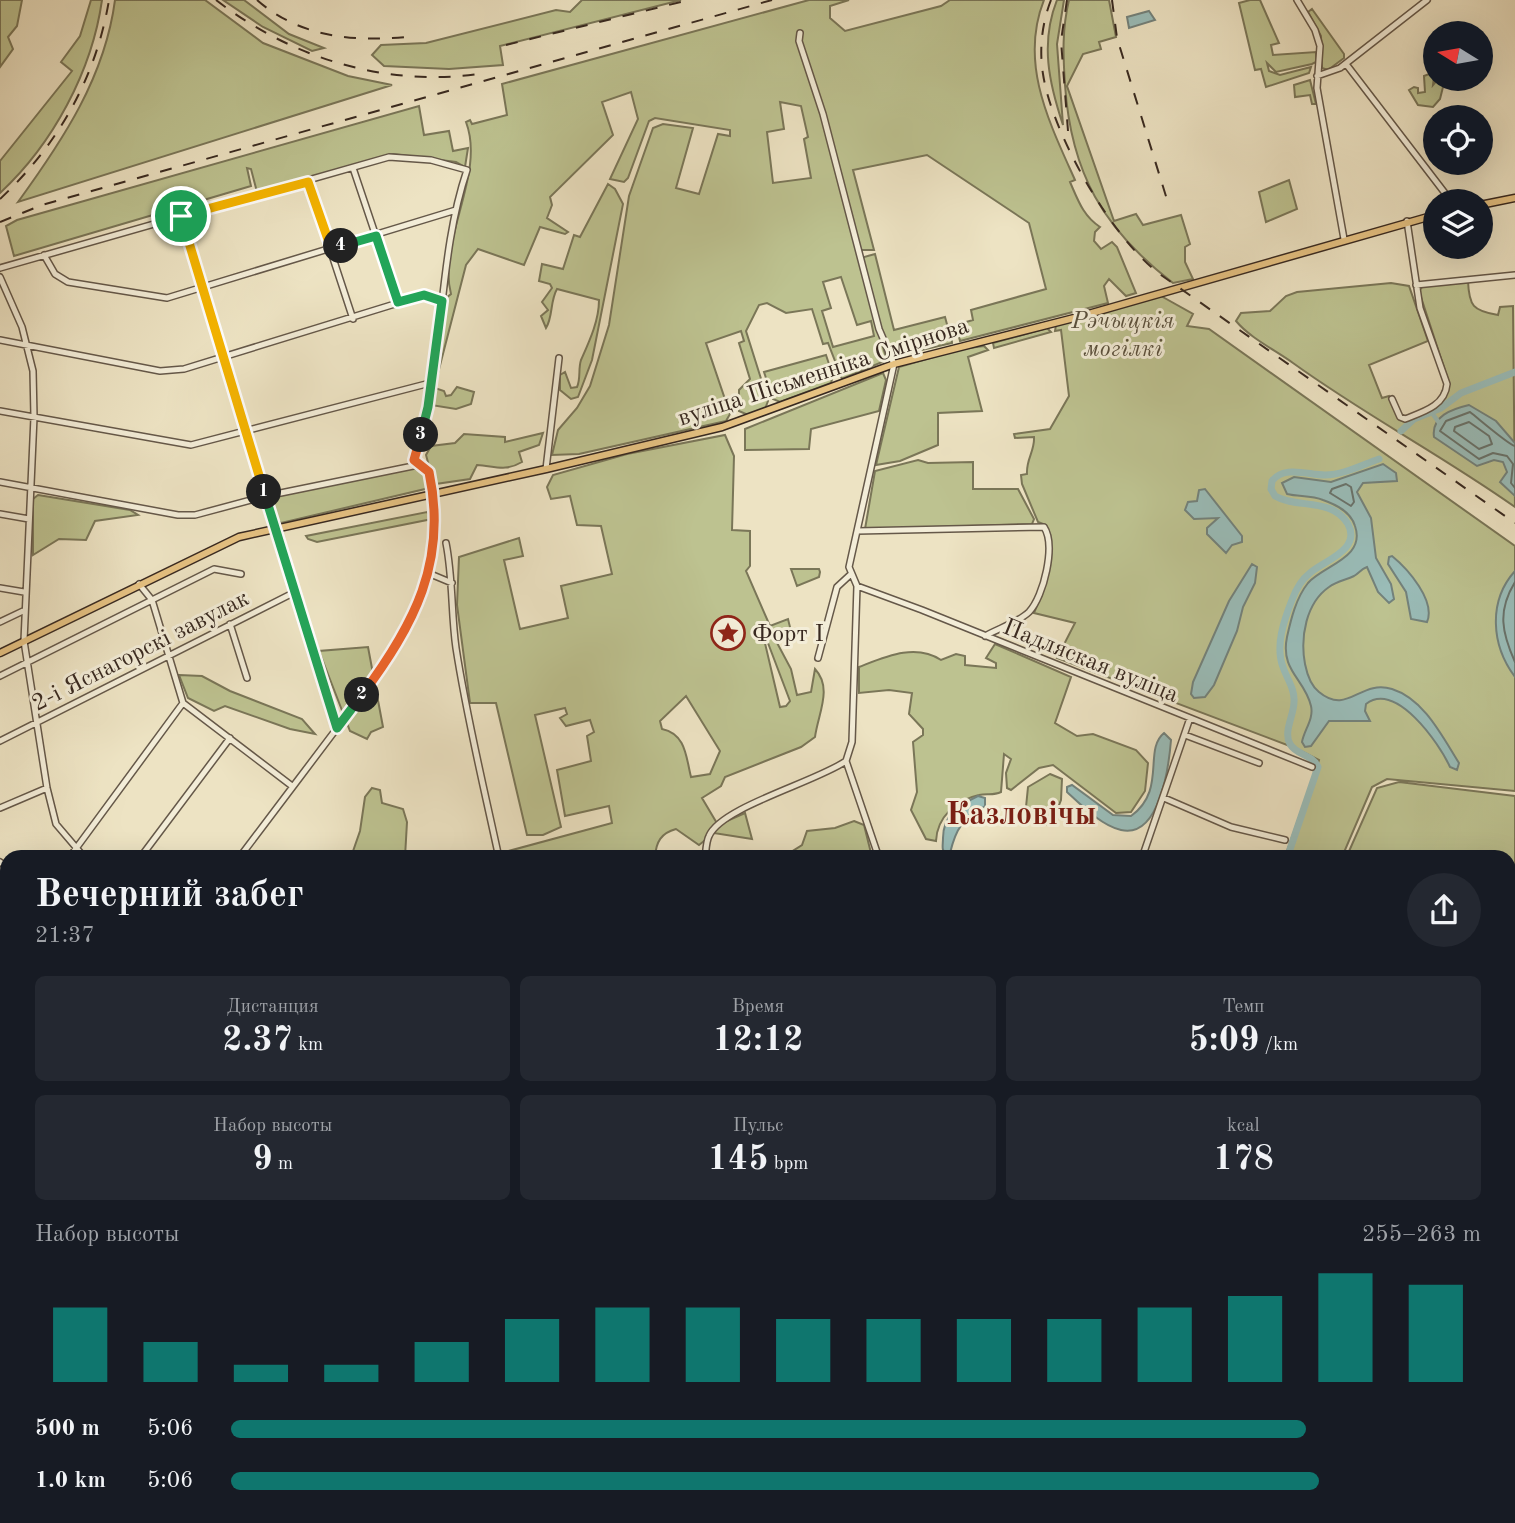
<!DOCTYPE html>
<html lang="ru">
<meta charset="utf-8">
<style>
body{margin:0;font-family:"Old Standard TT",serif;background:#242831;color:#f1f3f6;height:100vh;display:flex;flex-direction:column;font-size:26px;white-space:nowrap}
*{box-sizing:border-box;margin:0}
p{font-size:23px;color:#9ea1a6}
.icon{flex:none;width:38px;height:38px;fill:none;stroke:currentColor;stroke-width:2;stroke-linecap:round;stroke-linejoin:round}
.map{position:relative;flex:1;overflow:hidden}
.panel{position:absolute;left:0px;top:850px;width:1516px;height:674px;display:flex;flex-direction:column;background:#171b24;border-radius:21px 21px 0 0;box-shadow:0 7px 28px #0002}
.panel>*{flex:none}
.needle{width:46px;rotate:281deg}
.buttons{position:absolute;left:1423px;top:21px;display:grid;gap:14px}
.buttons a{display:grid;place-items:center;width:70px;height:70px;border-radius:50%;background:#171b24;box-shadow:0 7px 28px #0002;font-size:35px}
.pin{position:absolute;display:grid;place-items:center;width:60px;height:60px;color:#fff;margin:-30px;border:4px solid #fff;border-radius:50%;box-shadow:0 2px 7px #0007}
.km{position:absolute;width:35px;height:35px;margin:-18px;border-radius:50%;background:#222;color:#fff;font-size:19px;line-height:35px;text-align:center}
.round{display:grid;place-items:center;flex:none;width:74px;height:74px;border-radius:37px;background:#242831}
.overview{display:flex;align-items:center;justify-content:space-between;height:119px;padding:0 35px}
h1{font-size:38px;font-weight:700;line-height:52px}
.stats{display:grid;grid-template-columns:repeat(3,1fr);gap:10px;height:119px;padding:7px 35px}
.stats div{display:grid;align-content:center;border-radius:10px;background:#242831;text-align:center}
.stats b{font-size:35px;font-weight:700}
.stats small{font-size:19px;font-weight:400}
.stats p{font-size:19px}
.chart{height:196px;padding:14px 35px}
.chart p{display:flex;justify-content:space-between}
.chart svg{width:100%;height:126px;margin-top:7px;stroke:#0f766e;stroke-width:6}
ul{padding:0 35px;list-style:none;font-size:23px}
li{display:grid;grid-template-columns:112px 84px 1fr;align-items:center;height:52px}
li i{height:18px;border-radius:9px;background:#0f766e}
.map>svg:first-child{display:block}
</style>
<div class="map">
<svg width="1515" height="1523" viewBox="0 0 1515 1523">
<rect width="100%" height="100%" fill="#ede3c3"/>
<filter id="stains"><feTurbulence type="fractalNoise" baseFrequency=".00286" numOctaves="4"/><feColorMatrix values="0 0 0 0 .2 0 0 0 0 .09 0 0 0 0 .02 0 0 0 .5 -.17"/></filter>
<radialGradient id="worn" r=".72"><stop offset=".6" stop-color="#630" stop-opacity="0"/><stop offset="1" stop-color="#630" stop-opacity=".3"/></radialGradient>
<path fill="#bdc290" stroke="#7a7658" stroke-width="2" fill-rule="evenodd" d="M0,0H22L17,26L8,37L13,49L0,67Z
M91,0H102C92,71 53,144 0,193V161L72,71L61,62L80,36Z
M115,0H205L263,43L348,76L392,85L18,202C63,140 105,77 115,0Z
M223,0H244L289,34L324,48L312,51L263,27Z
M582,0H681L500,46L503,65L449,69L384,66L372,55L381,45L426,43L556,10L570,12Z
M809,0H849L830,6V18L845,31L941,6L950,0H1044C1019,63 1049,122 1075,180L1070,182C1078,200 1083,216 1100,227L1095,232L1094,241L1101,249L1112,242L1117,247L1136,293L1126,296L1109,279L1104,286L1108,303L960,341L956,325L973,320L971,310L1046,289L1029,223L927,155L853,170L874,250H860L862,260L864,257L875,254L894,330L945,317L948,328H951L952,343L895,356L876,325L887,360L842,379L828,343L823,344L812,309L786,313L767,303L759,305L746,331L768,401L765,409L748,415L739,411V390L750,379L739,343L744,341L741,331L706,343L730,414L726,421L579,454L552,455L558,430L577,408L590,386L609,325L629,196L653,128L663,124L693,128L676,188L699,194L718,134L730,136V130L655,118L649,121L628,178L624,182L610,179L638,119L631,92L602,102L613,135L550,197L552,205L547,218L568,232L565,234L540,227L524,265L478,249L466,265L437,377H433L446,298L451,294C437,240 486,175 466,122L470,120L472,124L507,115L502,84ZM780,102L801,106L808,137L804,139L811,178L773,183L767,132L784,129ZM841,277L857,325L871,321L874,336L833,347L822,311L831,308L823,282Z
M1057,0H1064L1057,44L1063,125C1049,83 1040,43 1057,0Z
M1069,0H1109L1116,37L1099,42L1101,49L1083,54L1067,86L1114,221L1136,214L1143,225L1181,215L1190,244L1185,247V262L1193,279L1173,283C1103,229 1071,173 1065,85C1063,55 1062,29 1069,0Z
M1250,0H1260L1279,43L1271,45L1273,55L1316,52V62L1312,64L1276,72L1267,63L1269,71L1280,75L1311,67L1309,73L1266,87L1261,69L1255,70L1239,3Z
M1312,9L1344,54V58L1328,70L1322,68L1321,36L1308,12Z
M1429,74L1434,77L1433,85L1438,79H1445L1440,99L1433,107L1418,105L1409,90L1414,87L1418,88V93L1425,92L1424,76Z
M1310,80L1316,104H1312L1310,95L1295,97L1294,85Z
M419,106L424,135L449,131L453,151L468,148L465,167L456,162L393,154L257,192L251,169L247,168L251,186L14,256L6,226L17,220Z
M1289,180L1297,209L1266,222L1259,192Z
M608,184L615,189L623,204L592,360L578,397L571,399L560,390V375L565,372L571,388L577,387C581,378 578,369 581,360C589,342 599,321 599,300L557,289C550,301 553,317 546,328L541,316L548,310L542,302L552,288L550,284L539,281L542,264L563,269L574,235L580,237Z
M1468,281C1469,306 1473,311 1498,315L1500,307L1513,306L1515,507C1443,456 1365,415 1293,363C1275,350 1250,338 1236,321L1241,313L1270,311L1286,296L1297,292L1391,283L1409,286L1428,341L1369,365L1382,398L1389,396L1400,419L1435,407L1448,380L1419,291L1423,286Z
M1161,296L1193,314L1187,326L1209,329L1515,546V791L1387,779L1372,787L1342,857H1285L1319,760L1295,748L1057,658L1075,623L1034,613C1046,585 1058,554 1046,525L1038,522L1022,484L1021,475L1027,474C1026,459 1035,451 1034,437L1015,438L1014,434L1050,429L1069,396L1061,330L1055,331L1056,325Z
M1047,328L1051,332L994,348L993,343Z
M984,346L988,350L968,357L982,411L938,413V445L900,461L876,465L899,367L961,349Z
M826,355L833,376L831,383L780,402L773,399L764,372Z
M883,373L886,380L879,411L811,429L809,449L745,450V429Z
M457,387L474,392L471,404L456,409L431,405L435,388L444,391L446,396L451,395Z
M543,433L539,445L519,452L522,462C505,472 495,466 477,465L470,479L429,485L425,489L281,523L275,518L270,502L275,496L413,468L424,473L430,470L426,455L431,446L455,443L464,434L505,437V442Z
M725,435L734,456L732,530L750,531V566L746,571L770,626L788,619L790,627L775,639L791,669L797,695L811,692L815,669C833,688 818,714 815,737L801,747L725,777L721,786L702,798L718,825L745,813L752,839L714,833L699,845L676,829C661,833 656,842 655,857H502L501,853L612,823L609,806L565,816L557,770L591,761L587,736L594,732L590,720L566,726L560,718L567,714L565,708L535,715L561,827L543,835H527L496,703H470L457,605L459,557L519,538L523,556L504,560L520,629L568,618L561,586L612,574L601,526L577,525L570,496L551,499L547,487L553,475L627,454ZM760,622L790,701L786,706L780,707ZM686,696L720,751L710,774L691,777C686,757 686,734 662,729L660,721Z
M918,460L928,463L973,462V489H1018L1034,519L1032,524L865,529L875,471Z
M38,495L130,510L138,515L95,521L86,540L59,539L33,555V499Z
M427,512L432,519L317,542L308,539L306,536Z
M791,569H819L820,572L819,577L797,586Z
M995,644L1071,677L1055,723L1077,736L1093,734L1136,750L1148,763L1145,791L1131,812L1116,813L1053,765L1039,768L1011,790L1007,788L1006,773L1011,759L1004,754L1001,792C993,796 987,793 979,795C956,800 937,817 936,841L926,839L911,810L917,792L913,742L923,735V729L909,714L912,693L889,690L859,693V667C885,657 915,643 941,660L956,654L965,656V665L996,668V663L986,658Z
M368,647L383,727L371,732L367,739L350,731L319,651Z
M179,675L202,676L230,691L302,719L315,734L290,729L225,706L214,711L188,698Z
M1050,774L1062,779L1061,800L1051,825L1034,824L1026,807L1028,787Z
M1399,782L1515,796V1014H1509L1508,858H1346L1377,788Z
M372,788L380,790L382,803L403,809L407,822L405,857H351L360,831L365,797Z
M854,821L864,825L872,857H783L802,845L807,831L835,828Z
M1515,1050V1523H1269L1283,1517H1508V1051Z
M7,1465V1517H35L31,1523H0V1474Z
M310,1517H1064L1051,1523H306Z"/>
<path fill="#9abdb9" stroke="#73827c" stroke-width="2" d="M1149,11L1155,20L1129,28L1127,17Z
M1469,405L1496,421L1515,443V496L1500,482L1507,472L1503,462L1494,460L1477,466L1434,437C1431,416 1452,409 1469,405Z
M1383,464L1396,473L1397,481L1363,483L1357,492L1371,518L1376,558L1391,584L1394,599L1389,603L1378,592L1367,567C1361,569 1359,573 1354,576C1346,580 1337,581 1329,587C1306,603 1300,637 1305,664C1307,674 1310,685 1319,692C1348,716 1360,679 1392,689C1424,699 1442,736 1459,763L1457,770L1450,767C1439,743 1396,681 1366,704L1365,711L1370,721H1329L1311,746L1305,747L1302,742C1304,730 1314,719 1311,706C1305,679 1280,671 1287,637C1291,619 1296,598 1308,583C1324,565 1366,558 1355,526C1351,512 1337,505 1323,500C1311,495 1299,497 1287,494L1282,483L1294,477L1331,482Z
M1205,489L1242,536V542L1232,545L1226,553L1207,534V528L1218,518L1194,519L1185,510L1188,502L1197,501L1199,490Z
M1392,556C1408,569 1436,601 1427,622L1411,619L1406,592L1388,564L1389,557Z
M1252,564L1257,567L1255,583L1243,607L1237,631L1214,685L1205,697L1194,698L1191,694L1193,682L1229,601Z
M1515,571V677C1491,645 1488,601 1515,571Z
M1164,733L1171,740C1169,765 1160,839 1121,830C1102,826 1081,805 1067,792V787L1072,785L1113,815L1131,816C1167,790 1143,750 1164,733Z
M978,796L985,798V806C962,822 957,825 950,853L946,855C941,849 943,846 943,838C943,815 959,805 978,796Z
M1064,1517H1283L1269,1523H1051Z"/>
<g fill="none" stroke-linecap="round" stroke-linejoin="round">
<path stroke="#69736c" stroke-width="2" d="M1469,422L1489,436L1492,444L1479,449L1454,431L1455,427Z
M1515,446C1509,445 1479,419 1470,412L1446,421L1440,431L1479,459L1493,453L1507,456L1513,464L1511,483L1515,488
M1346,484L1351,487L1354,502L1351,506L1330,493L1332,489Z
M1515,582C1497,611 1502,633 1515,662"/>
<path stroke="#73827c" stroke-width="2" d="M0,1019L7,1018
M0,1220L7,1222"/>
<path stroke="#9abdb9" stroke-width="4.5" d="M1432,413L1440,424"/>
<path stroke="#9abdb9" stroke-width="7" d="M1401,431L1414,419L1441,408L1461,393L1515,372
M1287,858L1318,767C1312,754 1296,755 1290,744C1283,732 1294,715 1294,702C1295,689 1287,679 1283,667C1275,646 1284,620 1292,600C1296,589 1301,580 1310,573C1323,561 1362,550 1348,524C1332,497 1297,509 1275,496L1271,489L1272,481C1284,465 1308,475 1325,475C1343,475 1362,465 1379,459
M775,1517L781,1523
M740,1523L742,1517
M821,1523L824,1517"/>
<g stroke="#655849" stroke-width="8">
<path id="minor" d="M1297,0L1315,30L1320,46L1317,88L1344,239
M800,33L799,41L823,114L879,329L894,364L849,567L857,586L852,742L846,761L879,858
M1346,64L1451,201
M1317,76L1340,68L1427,0
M353,168L398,302
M308,182L353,319
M181,216L337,728
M44,255L55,274L68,282L167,298L456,210
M0,268L389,157L431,160L467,170C436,262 446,364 414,455V460L429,473C439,517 435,561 419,604C406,640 378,673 356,703C317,755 278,806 239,858
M0,277L22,327L33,371L34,417L24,641L47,788L56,824L85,858
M1416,285L1515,275
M0,340L160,371L184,369L424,295L442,301
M1392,399L1400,417L1405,419C1423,412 1445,406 1447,384L1420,308L1407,221
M0,411L191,445L430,383
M546,469L559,358
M0,482L178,515H195L266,496L418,465
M0,514L29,519
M857,531L1044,527C1056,545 1044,596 1029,612C1019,622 997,629 985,636
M446,543C453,578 451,613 456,648C467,719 484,788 499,858
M428,573L452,583
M139,584L152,600L183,703L292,786
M857,586L922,610L1312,767
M0,588L24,592
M0,622L23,611
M230,624L247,678
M818,658L837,587L850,575
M0,676L214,569L241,574
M1185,735L1259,763
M0,741L295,592
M1164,798L1231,827L1285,840
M0,808L47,788
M1143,855L1190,718
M955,856L956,858
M69,858L183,703
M140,858L230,738
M705,858C706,851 706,842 709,836C721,807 816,782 846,761
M0,862L7,867
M0,933L7,931
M0,1001H7
M0,1038H7
M0,1130L7,1136
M0,1195L7,1197
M0,1240L7,1242
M0,1326L7,1315
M0,1435L7,1440
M0,1456L7,1446
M113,1517L121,1523
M214,1517L222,1523
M37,1523L41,1517
M303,1523L306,1517"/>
</g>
<g stroke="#382920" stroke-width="9">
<path id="major" d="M1480,205L1515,198
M0,653L239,537L546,469L722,427L894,364L1078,317L1435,215"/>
</g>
<use href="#minor" stroke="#f3edd8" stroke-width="5"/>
<use href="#major" stroke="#e6c282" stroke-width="6"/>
<path stroke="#382920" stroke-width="2" stroke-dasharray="12 12" stroke-linecap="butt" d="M216,0C291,58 385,87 479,74
M257,0C299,37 353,42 406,37
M1051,0C1042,23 1039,49 1043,74C1052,134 1112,239 1161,275L1515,523
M1067,0L1061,41L1068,131
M1112,0L1117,38L1169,206
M506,45L689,0
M0,199C58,145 96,78 109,0
M0,222L42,205L772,0"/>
</g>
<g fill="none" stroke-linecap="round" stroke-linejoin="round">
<g stroke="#fff" stroke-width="14">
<path id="split-1" d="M181,216L264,492"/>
</g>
<g stroke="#fff" stroke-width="14">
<path id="split-2" d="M264,492L337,728L362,695"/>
</g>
<g stroke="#fff" stroke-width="14">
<path id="split-3" d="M362,695C414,625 448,562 429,472L414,460L421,435"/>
</g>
<g stroke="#fff" stroke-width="14">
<path id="split-4" d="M341,246L376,236L398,302L424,295L442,301L428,407L421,435"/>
</g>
<g stroke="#fff" stroke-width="14">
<path id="split-5" d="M181,216L308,182L331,248L341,246"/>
</g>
<use href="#split-1" stroke="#f5b400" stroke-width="9"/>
<use href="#split-2" stroke="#22a559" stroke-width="9"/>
<use href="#split-3" stroke="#f0652b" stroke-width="9"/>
<use href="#split-4" stroke="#22a559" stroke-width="9"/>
<use href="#split-5" stroke="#f5b400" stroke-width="9"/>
</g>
<defs>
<g id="sight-ring" transform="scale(1.75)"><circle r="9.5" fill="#f3edd8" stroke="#8f2418" stroke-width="1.5"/><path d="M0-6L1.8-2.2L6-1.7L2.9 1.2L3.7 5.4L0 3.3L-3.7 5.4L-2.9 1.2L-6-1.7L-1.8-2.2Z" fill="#8f2418"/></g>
</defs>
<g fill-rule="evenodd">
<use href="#sight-ring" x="728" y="633"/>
</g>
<g text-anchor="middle" stroke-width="6" stroke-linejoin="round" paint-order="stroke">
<g font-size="24" font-style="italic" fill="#594f3c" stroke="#f3edd8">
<text x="1123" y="328">Рэчыцкія<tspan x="1123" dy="28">могілкі</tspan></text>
</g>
<g font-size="24" fill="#382920" stroke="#f3edd8">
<text transform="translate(823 371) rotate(-18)" y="8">вуліца Пісьменніка Смірнова</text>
<text transform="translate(140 650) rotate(-27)" y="8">2-і Яснагорскі завулак</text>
<text transform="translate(1091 660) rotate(22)" y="8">Падляская вуліца</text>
</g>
<g font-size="24" fill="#382920" stroke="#f3edd8" text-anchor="start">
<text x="752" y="641">Форт I</text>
</g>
<g font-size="32" font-weight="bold" fill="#7a1f14" stroke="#f3edd8">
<text x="1021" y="824">Казловічы</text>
</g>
</g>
<rect width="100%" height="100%" filter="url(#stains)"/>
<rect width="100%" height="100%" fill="url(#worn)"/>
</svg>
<div class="buttons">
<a><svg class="needle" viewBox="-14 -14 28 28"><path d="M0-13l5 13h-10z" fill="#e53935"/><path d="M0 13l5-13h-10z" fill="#9ea1a6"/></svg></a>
<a><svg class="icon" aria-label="locate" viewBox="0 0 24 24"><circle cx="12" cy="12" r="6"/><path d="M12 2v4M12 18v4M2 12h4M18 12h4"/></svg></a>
<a><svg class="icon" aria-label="layers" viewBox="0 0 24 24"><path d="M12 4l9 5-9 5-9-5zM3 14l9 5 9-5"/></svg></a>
</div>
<div class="pin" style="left:181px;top:216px;background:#1e9e55"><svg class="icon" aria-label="arrive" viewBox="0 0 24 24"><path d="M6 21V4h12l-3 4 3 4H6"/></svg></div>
<b class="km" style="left:264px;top:492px">1</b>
<b class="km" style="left:362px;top:695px">2</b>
<b class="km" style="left:421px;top:435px">3</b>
<b class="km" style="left:341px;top:246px">4</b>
<section class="panel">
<div class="overview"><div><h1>Вечерний забег</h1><p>21:37</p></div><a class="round"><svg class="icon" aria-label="share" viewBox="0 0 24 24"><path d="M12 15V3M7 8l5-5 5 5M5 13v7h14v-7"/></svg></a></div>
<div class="stats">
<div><p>Дистанция</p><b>2.37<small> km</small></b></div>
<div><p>Время</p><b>12:12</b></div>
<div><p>Темп</p><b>5:09<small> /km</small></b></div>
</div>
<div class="stats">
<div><p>Набор высоты</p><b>9<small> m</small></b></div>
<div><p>Пульс</p><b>145<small> bpm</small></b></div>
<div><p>kcal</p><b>178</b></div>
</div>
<div class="chart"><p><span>Набор высоты</span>255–263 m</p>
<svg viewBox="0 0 160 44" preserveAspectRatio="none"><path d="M5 44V18M15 44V30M25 44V38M35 44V38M45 44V30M55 44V22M65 44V18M75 44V18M85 44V22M95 44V22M105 44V22M115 44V22M125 44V18M135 44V14M145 44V6M155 44V10"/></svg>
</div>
<ul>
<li><b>500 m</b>5:06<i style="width:86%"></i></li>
<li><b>1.0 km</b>5:06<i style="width:87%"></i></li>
</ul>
</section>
</div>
